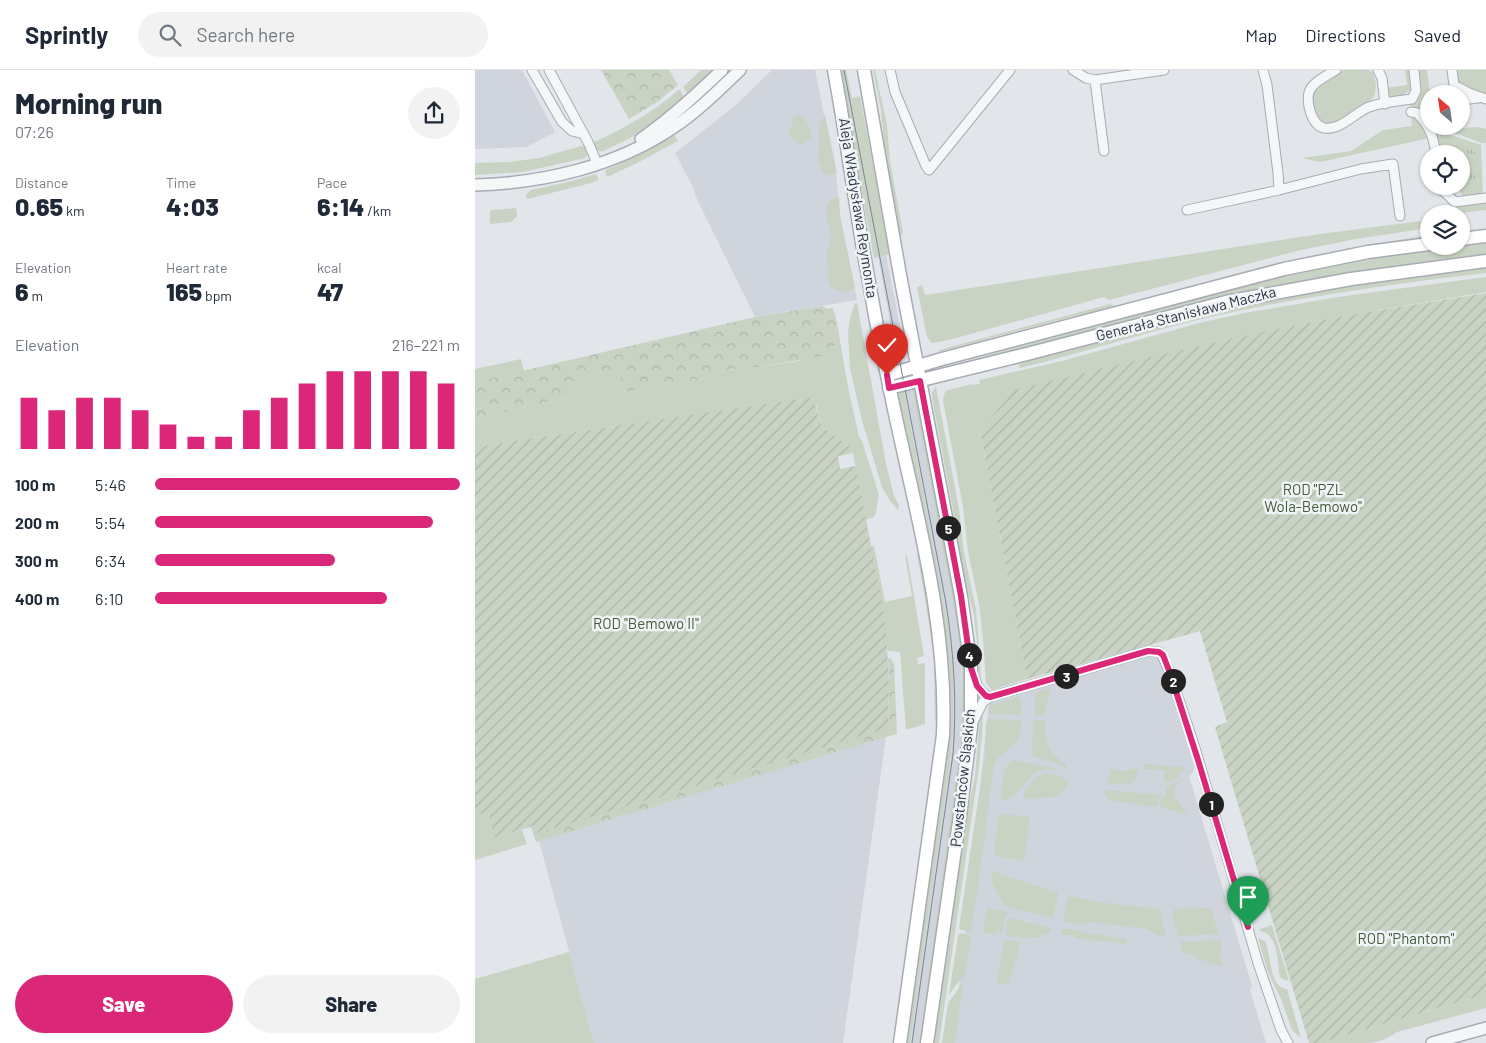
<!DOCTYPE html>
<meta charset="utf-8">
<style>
body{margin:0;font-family:Barlow,sans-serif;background:#f2f2f3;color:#1f2937;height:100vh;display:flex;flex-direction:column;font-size:19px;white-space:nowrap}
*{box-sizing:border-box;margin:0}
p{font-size:16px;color:#747a83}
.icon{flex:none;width:28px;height:28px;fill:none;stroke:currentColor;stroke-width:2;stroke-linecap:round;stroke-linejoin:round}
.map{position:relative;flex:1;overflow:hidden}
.sheet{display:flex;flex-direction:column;background:#fff;width:475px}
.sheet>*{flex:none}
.needle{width:32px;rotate:331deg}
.fabs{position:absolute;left:945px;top:15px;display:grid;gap:10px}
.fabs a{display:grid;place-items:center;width:50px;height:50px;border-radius:50%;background:#fff;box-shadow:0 1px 4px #0004;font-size:25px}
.pin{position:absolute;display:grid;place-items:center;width:42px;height:42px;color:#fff;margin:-51px -21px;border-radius:50% 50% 50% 0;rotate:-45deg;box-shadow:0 0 5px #0007}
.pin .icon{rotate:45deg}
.km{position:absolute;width:25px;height:25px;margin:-12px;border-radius:50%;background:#222;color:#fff;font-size:14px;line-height:25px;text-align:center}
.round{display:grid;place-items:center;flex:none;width:52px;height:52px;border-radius:26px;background:#f2f2f3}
.summary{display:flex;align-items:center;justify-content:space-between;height:85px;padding:0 15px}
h1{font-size:28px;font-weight:800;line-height:38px}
.figures{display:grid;grid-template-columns:repeat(3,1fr);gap:8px;height:85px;padding:5px 15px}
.figures div{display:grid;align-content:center}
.figures b{font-size:25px;font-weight:800}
.figures small{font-size:14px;font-weight:400}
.figures p{font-size:14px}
.chart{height:140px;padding:10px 15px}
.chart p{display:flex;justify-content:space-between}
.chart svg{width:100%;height:90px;margin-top:5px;stroke:#db2777;stroke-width:6}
.primary-button{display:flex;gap:10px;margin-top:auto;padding:10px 15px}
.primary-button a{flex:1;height:58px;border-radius:30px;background:#db2777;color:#fff;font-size:20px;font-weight:800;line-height:58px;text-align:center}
.primary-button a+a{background:#f2f2f3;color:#1f2937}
ul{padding:0 15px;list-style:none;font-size:16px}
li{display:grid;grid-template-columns:80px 60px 1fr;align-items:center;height:38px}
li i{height:12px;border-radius:6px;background:#db2777}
header{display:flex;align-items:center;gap:30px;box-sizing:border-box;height:70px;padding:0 25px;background:#fff;border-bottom:1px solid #e0e1e3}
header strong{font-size:24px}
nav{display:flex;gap:28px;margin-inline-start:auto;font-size:18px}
.search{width:350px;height:45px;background:#f2f2f3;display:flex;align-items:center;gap:12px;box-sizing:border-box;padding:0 18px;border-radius:28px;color:#747a83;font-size:19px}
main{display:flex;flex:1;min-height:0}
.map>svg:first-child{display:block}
</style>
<header>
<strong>Sprintly</strong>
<div class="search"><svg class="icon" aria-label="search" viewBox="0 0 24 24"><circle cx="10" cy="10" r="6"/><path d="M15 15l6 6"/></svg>Search here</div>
<nav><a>Map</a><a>Directions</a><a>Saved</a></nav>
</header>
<main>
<section class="sheet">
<div class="summary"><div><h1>Morning run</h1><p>07:26</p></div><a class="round"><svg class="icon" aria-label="share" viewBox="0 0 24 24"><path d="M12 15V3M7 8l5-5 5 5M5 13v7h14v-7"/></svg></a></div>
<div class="figures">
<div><p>Distance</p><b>0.65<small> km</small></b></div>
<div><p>Time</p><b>4:03</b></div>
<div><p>Pace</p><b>6:14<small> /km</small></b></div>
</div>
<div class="figures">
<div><p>Elevation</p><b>6<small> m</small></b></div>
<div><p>Heart rate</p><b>165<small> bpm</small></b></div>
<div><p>kcal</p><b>47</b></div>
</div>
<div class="chart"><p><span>Elevation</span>216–221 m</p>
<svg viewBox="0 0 160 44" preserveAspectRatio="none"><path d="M5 44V19M15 44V25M25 44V19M35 44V19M45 44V25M55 44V32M65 44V38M75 44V38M85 44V25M95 44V19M105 44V12M115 44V6M125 44V6M135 44V6M145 44V6M155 44V12"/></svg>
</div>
<ul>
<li><b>100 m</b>5:46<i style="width:100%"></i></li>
<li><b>200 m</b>5:54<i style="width:91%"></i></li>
<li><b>300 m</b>6:34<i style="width:59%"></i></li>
<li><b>400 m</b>6:10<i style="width:76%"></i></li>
</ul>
<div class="primary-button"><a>Save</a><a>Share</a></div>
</section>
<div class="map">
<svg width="1011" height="973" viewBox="0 0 1011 973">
<defs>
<pattern id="forest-crowns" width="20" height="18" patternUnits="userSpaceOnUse" patternTransform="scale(1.25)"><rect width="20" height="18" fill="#c8d3c3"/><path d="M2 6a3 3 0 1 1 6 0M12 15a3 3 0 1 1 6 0" fill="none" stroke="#acb6a9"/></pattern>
<pattern id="park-tufts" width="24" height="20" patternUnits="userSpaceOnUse" patternTransform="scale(1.25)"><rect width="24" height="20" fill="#c8d3c3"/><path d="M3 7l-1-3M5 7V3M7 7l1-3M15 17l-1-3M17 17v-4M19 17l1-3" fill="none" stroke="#acb6a9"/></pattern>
<pattern id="garden-furrows" width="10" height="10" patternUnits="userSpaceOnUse" patternTransform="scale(1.25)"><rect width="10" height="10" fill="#c8d3c3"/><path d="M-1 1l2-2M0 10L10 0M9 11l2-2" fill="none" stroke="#acb6a9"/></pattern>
</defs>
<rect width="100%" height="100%" fill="#e2e5ea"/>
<path fill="#d0d4dc" d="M0,0H47L80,62L51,77L0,79Z
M297,0H340L361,103L365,146L382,230L280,247L220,125L219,119L200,83L262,34Z
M411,185L428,271L419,273L403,187Z
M437,320L481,550L486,586L487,634L486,670L481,713L444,973H435L475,694L478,664V599L473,554L429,321Z
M678,585L683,587L686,590L720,698L717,703L714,706L777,916L775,920L791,973H474L482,934L514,633Z
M411,667L368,973H119L64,771Z"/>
<path fill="#c8d3c3" d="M226,0H243L215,27L208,17Z
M364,0H371L377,28L385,26L415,184L399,188Z
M398,0H400L412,55L415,92L428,162L425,168L413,115L406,40Z
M868,0H894L898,3C901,10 902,20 899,26C897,31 864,53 857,54C856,55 851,54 850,54C842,51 840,47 839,39C838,34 836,25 839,20C844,11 859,4 868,0Z
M930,0H937L938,17C930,26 921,30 911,23V18L932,15Z
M940,0H952L955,24L954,51L936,39Z
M981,0H1011V25L985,15Z
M205,19L210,30L167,62L129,81C122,82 121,79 117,73C149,59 178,42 205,19Z
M321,45H326C331,52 339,59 336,68L325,74L314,66L318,47Z
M350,45L362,103L356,105L348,102L343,91L345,53Z
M936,46L941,47L955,68L845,92L827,88L876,81L908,60L937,56Z
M962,56L969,63L1006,75L1008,126H987L983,116H986V84H965L962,66Z
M984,57V58L1003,57L1011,59V73H1007L972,60V58Z
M197,65L200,66L203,71L162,93L132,107L130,101L131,100L165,84Z
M110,75L114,82L110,88L48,102L0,105V93L35,92L64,88Z
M121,104L124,110L116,113L52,129L51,125L56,120L93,112Z
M361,127H364L365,145L380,218C370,224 362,223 354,215L352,201H354V198L352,197L354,196L353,191L351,192C350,183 356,176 356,168C355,152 343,137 361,127Z
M1011,133V140L979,144H966L965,138Z
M41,138L42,146L36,152L15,154V141L16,140Z
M954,150V158L881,169L826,180L634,230L629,227L474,270L457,273L452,267L442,217L446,216L447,214L450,225L845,164Z
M954,165V168L636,239L599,246L463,282L464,280L635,234L640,236L801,193L875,178Z
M1011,172V185L849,208L753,225L531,284L467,300L466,298L796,208L878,191Z
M1011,196V203C917,214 823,227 731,248C668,263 607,283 545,298L543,295L561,288C640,266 719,243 800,228C870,214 941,206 1011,196Z
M1011,207V222L868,246L817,256L505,361L552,609L517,620L511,613L508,567L504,534L493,482L488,437L468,330L470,322L473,320L497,314L498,315L505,314L504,310L587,291L728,252L770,243L863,227Z
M380,233H382L411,394L419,426L424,435L423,440L415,431L407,417L386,347L375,298L373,262L375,248Z
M362,253L373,317L384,367L387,371L404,425L400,446L391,450L377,378L347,357L341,334L134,357L0,377V349L83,330L102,328V314C116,299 126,302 144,305L151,322L227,309L250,300L276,298L324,291L359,277Z
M46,289L49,301L0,312V299Z
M461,317L484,439L489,483L501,539L507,619L505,615L503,581L499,545L483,482L480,450L457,328V322Z
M437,320H441L480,518L490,582L491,662L447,973H444L486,670L487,601L481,550Z
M429,321L473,554L478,599V664L475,694L435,973H432L433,958L474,640L473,596L467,546L422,330V324Z
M396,476H399L410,532L437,526L430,486L432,485L449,586L442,588L443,594L450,593V654L431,660L425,582L413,581Z
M442,484L445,486L458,548L464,652L460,651L459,590L451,534Z
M573,618L575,623L571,636L570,646H559L561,624L564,621Z
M543,627L546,632V645L515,644L513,641L516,635Z
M508,636L507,664L504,697L465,966L464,973H457L486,770L500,707L505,644Z
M515,649L546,650C546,657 546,665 542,670C535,682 522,683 518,698L508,781L496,861L486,860L484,858L510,684L511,652Z
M559,650L570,651C570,662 571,679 581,687C584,690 588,692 592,694L591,698L584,694L559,687L556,684Z
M538,690L579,698L583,701C548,692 553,728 528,730L526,729C528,715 526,698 538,690Z
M670,694L707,697L709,699L702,708L689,713L690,700L669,699L668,695Z
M661,698H663L661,709L656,714L632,713L636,699L650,701Z
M572,703C580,704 590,706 593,714L585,725L580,727L550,729L548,723C555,714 560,705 572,703Z
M707,709C691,725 704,730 712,744L687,738L685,736L686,730L691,725V717Z
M630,720L687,725L684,728L683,735L680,737L634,730L629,722Z
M13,742L19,768L47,760L52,774L0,790V746Z
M527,744L555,747L549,791L524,787L519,784L524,745Z
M517,801L583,823L578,848L530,836L516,811Z
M595,826L622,832L684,839L691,866L682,865L672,859L614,852L605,855L590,852L589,849L592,829Z
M512,838L534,843L529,849L527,863L521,862L520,865L510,863L508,861Z
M735,838L740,853L745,864L703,866L697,844L700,839Z
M535,848L576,858L575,863L566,865V867L547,868L531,866L532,851Z
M797,855L814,911L807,909L805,907C802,892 804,864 785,861V859Z
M589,858L612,863L651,869V874L599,868V865H589L586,862Z
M485,863L496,866L490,907H487L474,925L483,865Z
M783,868L790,871C797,885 793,917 812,919L826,968L817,960L807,931L793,902Z
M529,870L546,872L533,914H522Z
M747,870L745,884L747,895L746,896L720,888L721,886L706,881L705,872Z
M94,882L119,973H0V909Z
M486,915H488L480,973H467L473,933Z
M1011,924V938L922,962C914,968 906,971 896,973H844Z"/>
<path fill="url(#forest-crowns)" d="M126,0H194L203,15L182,32L154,49Z
M348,236L351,239L358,238L362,253L359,277L344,287L276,298L250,300L227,309L151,322L144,305C126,302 116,299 102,314V328L83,330L0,349V312L280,247Z
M413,588L416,589L419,594L422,664L61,772L56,757L60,756L62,762L413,658L414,617Z"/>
<path fill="url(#park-tufts)" d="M995,79L1001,83L1004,93L1006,124L990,126L987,123L986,116V84L988,80Z"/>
<path fill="url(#garden-furrows)" d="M1011,223V924L844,973H834L740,657L752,652L725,561L552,609L505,361L539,320L679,286L817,256L868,246Z
M338,327L347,357L377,378L378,383L363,386L365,399L381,396L409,545L412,574L414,617L413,658L62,763L59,756L19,768L13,742L0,746V377Z"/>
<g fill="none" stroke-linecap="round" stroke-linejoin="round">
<g stroke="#a7acb4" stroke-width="11">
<path id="minor" d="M57,0L87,52L97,61L109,64
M74,0L113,72L122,93
M415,0L420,22L451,96L454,100L535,0
M598,0L611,8L620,10L689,0
M788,0L792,15L803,103L804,120
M861,0C853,5 841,10 836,18C829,28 836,55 849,58C865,61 881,42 894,37C907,32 923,31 937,29L941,21L939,0
M903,0L907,8L910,34
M977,0L979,15L994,23L1011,29
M620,10L629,81
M986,30L1003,28
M936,42L942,43C955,56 958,66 961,84
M967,116V120L980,132L1011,128
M712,140L804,120L886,99L918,94L925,146
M499,607C502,617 506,624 515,627
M498,652L508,632L515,627L673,581L684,582L687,585L695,603L720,678L783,893L806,960L813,973"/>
</g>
<g stroke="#a7acb4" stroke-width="14">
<path id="tertiary" d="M166,69C195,49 221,25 247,0
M0,115C69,113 142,96 199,57C223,41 244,20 265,0
M957,973L1011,958"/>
</g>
<g stroke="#a7acb4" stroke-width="15">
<path id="secondary" d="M359,0C370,59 378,119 388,179C396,226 405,273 415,320C438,433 473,548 468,665L425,973
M389,0L425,205L486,526L496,598V657L485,745L452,973
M986,169L1011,166
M412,305L467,289L809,199L893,182L954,174
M414,318L552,284L751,232L876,209L1011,191"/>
</g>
<use href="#minor" stroke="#f4f6f8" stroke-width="9"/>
<use href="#tertiary" stroke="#f4f6f8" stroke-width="11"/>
<use href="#secondary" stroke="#fff" stroke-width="12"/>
<path stroke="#7c8593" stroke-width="1" d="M369,0L471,533C479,585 482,631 478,684L437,973"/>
</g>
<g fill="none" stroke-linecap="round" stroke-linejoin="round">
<g stroke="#fff" stroke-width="10">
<path id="route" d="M412,305L414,318L445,311L486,526L496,598L502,616L511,626L515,627L673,581L684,582L688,585L695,603L723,690L773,857"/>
</g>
<use href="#route" stroke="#db2777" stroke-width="6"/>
</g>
<g text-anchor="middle" stroke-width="5" stroke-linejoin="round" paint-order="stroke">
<g font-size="15" fill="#2a3441" stroke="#f1f4f7">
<text transform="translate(383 138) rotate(81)" y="5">Aleja Władysława Reymonta</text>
<text transform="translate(711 244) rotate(-14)" y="5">Generała Stanisława Maczka</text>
<text transform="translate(488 708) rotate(-84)" y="5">Powstańców Śląskich</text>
</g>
<g font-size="15" fill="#405c38" stroke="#f1f4f7">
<text x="838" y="425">ROD "PZL<tspan x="838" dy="17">Wola-Bemowo"</tspan></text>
<text x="171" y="559">ROD "Bemowo II"</text>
<text x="931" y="874">ROD "Phantom"</text>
</g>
</g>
</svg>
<div class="fabs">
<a><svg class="needle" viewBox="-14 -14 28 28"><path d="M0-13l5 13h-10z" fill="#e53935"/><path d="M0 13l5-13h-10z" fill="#747a83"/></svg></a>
<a><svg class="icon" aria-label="locate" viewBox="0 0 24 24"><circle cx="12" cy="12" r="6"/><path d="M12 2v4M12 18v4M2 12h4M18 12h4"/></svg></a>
<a><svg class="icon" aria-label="layers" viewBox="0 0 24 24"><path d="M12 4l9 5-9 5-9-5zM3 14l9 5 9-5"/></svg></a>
</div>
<div class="pin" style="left:773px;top:857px;background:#1e9e55"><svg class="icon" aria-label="arrive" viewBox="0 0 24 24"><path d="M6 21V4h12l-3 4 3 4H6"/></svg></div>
<div class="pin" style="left:412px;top:305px;background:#d93025"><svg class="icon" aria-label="check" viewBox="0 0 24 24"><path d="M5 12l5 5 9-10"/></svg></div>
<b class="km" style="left:736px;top:734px">1</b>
<b class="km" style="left:698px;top:611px">2</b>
<b class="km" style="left:591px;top:606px">3</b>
<b class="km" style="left:494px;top:585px">4</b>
<b class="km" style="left:473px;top:458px">5</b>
</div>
</main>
